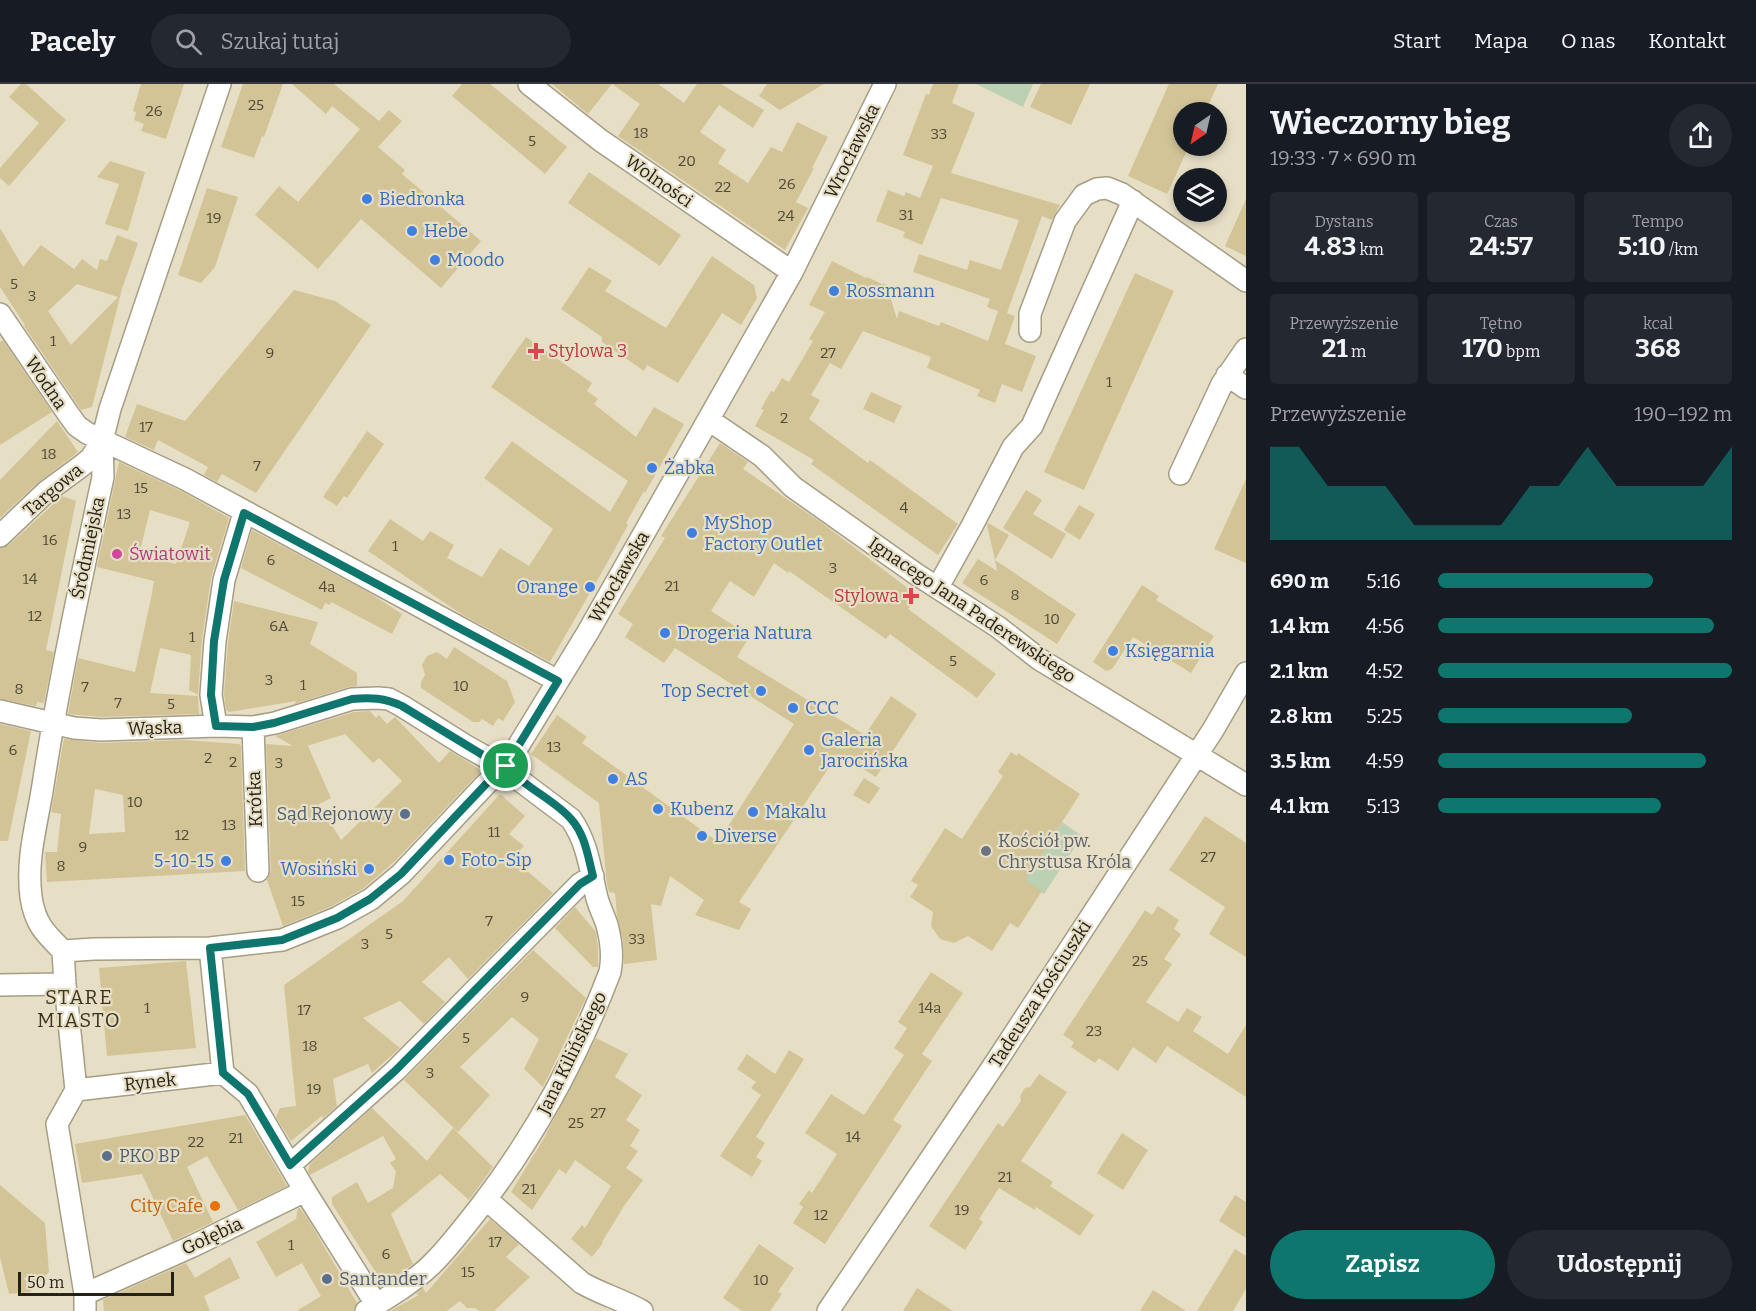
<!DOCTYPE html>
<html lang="pl">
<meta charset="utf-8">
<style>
body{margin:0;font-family:Bitter,serif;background:#242831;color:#f1f3f6;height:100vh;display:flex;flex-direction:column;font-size:22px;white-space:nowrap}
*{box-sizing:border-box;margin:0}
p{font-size:20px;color:#9ea1a6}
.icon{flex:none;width:33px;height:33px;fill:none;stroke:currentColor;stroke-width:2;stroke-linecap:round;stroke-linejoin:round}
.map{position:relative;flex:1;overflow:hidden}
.sheet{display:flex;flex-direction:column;background:#171b24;width:510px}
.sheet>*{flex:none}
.needle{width:39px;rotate:214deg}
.buttons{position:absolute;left:1173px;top:18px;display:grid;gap:12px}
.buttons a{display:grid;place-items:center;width:54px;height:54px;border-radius:50%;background:#171b24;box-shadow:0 3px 9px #0003;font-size:30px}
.scale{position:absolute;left:18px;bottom:15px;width:156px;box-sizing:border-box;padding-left:6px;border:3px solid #242117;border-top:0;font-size:16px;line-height:21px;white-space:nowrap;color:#242117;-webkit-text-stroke:4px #e7dfc5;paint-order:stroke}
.pin{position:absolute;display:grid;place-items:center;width:51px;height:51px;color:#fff;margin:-26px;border:3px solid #fff;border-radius:50%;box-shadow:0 2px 6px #0007}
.round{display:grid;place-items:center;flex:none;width:63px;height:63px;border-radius:32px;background:#242831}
.head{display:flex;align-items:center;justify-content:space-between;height:102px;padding:0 24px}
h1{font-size:33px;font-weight:700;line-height:45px}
.figures{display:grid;grid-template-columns:repeat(3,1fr);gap:9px;height:102px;padding:6px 24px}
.figures div{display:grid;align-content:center;border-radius:6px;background:#242831;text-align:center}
.figures b{font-size:26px;font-weight:700}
.figures small{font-size:16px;font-weight:400}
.figures p{font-size:16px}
.chart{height:168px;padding:12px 24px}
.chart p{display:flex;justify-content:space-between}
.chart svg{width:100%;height:108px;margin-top:6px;fill:#0f766e;opacity:.7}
.cta{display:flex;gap:12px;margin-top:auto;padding:12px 24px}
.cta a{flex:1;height:69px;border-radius:36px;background:#0f766e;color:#fff;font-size:24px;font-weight:700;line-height:69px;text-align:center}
.cta a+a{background:#242831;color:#f1f3f6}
ul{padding:0 24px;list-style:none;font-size:20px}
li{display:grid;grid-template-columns:96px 72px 1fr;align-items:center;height:45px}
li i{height:15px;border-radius:8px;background:#0f766e}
header{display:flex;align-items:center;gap:36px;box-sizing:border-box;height:84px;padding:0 30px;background:#171b24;border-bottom:2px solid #363941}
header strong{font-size:28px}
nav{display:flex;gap:33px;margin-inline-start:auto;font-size:21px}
.search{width:420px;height:54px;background:#242831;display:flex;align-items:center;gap:15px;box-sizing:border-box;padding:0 21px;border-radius:33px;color:#9ea1a6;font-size:22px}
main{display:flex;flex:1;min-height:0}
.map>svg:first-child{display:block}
</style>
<header>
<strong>Pacely</strong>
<div class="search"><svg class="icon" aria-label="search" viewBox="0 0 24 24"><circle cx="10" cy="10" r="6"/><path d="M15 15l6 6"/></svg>Szukaj tutaj</div>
<nav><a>Start</a><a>Mapa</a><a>O nas</a><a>Kontakt</a></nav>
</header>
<main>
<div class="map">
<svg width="1246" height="1227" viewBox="0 0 1246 1227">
<rect width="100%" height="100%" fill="#e7dfc5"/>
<path fill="#bcd0b4" d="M976,0H1033L1023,23Z
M1062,738L1082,752L1044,810L1023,797Z"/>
<path fill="#d2c497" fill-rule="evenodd" d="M21,0H26L66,36L9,102L0,94V84L39,39L9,13Z
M141,0H184L166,55L141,47L144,40L134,36L136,28L133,27Z
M243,0H283L264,53L262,52L254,74L221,63Z
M292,0H334L379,37L389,26L402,37L378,63L405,86L402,90L481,157L441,204L361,135L318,185L255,131L279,102L298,118L360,45L332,22L326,30Z
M462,0H490L567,63L545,90L452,12Z
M552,0H658L684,19L697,0H721L764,26L753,44L719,21L700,48L726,66L718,79L748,99L771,63L782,68L797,38L828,53L812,84H814L796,118L808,124L785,166L618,52L640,20L612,0L588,30Z
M767,0H824L780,26L759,12Z
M933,0H959L952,19L975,29L951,89L1060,121L1052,136L1042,132L1007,229L1015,232L1005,260L1036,272L1022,308L1002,300L995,319L977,312L980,306L927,284L931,273L863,247L841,285L830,279L811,311L820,316L809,335L868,379L870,376L958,440L938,471L811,380L814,376L755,342L764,326L761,325L771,307L774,308L782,294L789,298L813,257L809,255L825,228L809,221L832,177L866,194L867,193L882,200H886L897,235L899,227L939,242L941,238L988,257L998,227L987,223L990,215L913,188L919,170L967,186L970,176L1001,186L1019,136L941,114L922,161L903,153L905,148L876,137L888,106L904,112L906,108L920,114L933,82L903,71L926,10L929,11Z
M1041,0H1090L1071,41L1030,23Z
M1169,0H1218L1205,28H1184V62H1189L1167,110L1128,92Z
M110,77L145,88L128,147L105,140L119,100L97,93Z
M589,88L681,151L660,182L568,119Z
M207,104L238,113L215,183L201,199L178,191Z
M1246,115V172L1225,162Z
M0,144L23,183L41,161L74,185L82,175L97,186L100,175L107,177L117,151L138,159L122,205L92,323L81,326L24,242L25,241L0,203ZM77,200L118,213L71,261L48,227Z
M712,172L754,201L757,214L741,241L722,229L678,299L647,281L644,287L602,258V253L561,225L589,183L612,197L605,207L666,244Z
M1135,189L1174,207L1084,406L1044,388Z
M294,206L335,217L371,241L256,409L222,390L217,398L204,391L208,383L158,356L154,366L125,353L137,320L185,337Z
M526,253L592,299L587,307L598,315L594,320L636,353L654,323L684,340L645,409L644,407L626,439L628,441L606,481L550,578L461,530L368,467L390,435L423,457L430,447L454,461L447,474L482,493L500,464L529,482L553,445L484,394L512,357L610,428L628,397L491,303Z
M3,256L52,328L0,361V258Z
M871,308L902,322L894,339L863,325Z
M57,337L78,368L34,402L0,434V396Z
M367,347L384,360L347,414L344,412L337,422L323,413Z
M720,359L748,378L743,385L822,439L918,512L908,525L996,590L977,614L890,550L886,555L789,487L788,489L774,479L754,513L730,497L711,527L750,552L737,573L865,651L891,612L917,630L876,693L838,670L739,818L751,825L739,846L695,831L704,816L670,792L661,822L651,820L657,876L624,880L623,857L617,832L615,809L609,808L607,800L599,719L531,670L557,631L587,653L582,659L718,758L794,640L675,564L664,579L625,553L633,540L618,530L665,454L661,452Z
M119,378L183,408L229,434L211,494L202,555L198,611L189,606L191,571L160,564L150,609L198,612L199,630L101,633L68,630L78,574L135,588L151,514L154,497L97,483ZM150,426L190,438L176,480L139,471Z
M1246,395V479L1214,465Z
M1026,406L1042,416L1033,430L1066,450L1052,475L1003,444Z
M62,412L76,417L46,566L54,568L44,619L37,618L36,622L0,615V464L9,461Z
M1079,421L1095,430L1080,456L1064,446Z
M988,439L1009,451L995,476L987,441Z
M252,446L368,508L402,530L392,550L331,518L330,521L325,519L322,526L241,484Z
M978,475L997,487L995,476L1076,530L1057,560L962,499Z
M1142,501L1159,512L1156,516L1214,552L1191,589L1133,553L1112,585L1106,587L1093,578Z
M234,517L318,538L310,560L357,589V602L348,603L294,620L296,617L229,628L226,626L224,610L228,558Z
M454,563L507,597L515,618L503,637L498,634L493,642L482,635L479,638H473L421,604V598L425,591L422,581L427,572L437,568L447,575Z
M370,627L376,634L379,631L387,640L395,633L439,679L450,667L473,681L481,687L395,777L364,804L332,822L283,842L267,796L271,787L266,660L293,662L275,652L354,628ZM345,650L373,679L379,674L402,697L341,756L319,720L331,714L308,662H307Z
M0,640L31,647L8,757H0Z
M64,655L100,659L184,656L239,660L241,662L245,787L47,798L45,768H57L61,730L51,728ZM95,705L123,711L125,748L89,750Z
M1011,668L1017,672L1018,669L1080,710L1025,796L1042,807L1018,844L1010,839L992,867L968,852L954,859L940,855L931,842L933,828L910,813L918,801L911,797L945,744L962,755L1003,692L998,688Z
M864,694L880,704L869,720L853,711Z
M500,710L525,732L509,750L524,762L512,774L553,809L468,895L449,873L422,898L445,918L424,940L400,917L363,934L400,964L372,989L368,980L333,995L337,1022L322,1035L323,1031L291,1057L276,1033L280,1024L296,1022L284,901L403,817Z
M1205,732L1246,759V873L1209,850L1225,823L1169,786Z
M1158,822L1179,836L1174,845L1181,850L1164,875L1172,880L1146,918L1178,938L1187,924L1202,933L1193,947L1228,970L1246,941V1013L1167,962L1156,979L1133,963L1118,987L1099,974L1095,979L1071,963L1074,958L1063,951L1145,826L1152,831Z
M575,823L596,848L598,865V883H593L555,844Z
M533,866L586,914L543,1003L524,985L539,955L512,933L460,983L490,1011L458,1048L404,996Z
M186,877L196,964L107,972L99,884Z
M931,888L963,909L922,970L932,977L893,1036L902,1042L825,1160L793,1139L803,1123L799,1120L809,1106L812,1109L837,1070L805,1049L831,1010L864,1031L904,971L894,964L907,944L898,938Z
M596,954L628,970L615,993L642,1011L626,1036L640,1046L630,1062L638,1067L626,1084L643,1096L624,1122L602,1158L603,1159L592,1173L571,1155L582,1141L585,1144L611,1102L575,1076L566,1090L559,1085L532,1126L511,1108L543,1056Z
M789,966L804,975L756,1053L765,1059L756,1073L762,1077L752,1093L720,1072L761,1011L751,1004L756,998L737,985L747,970L775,990Z
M1039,990L1067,1008L1021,1077L1053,1098L1050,1102L1094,1131L1080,1152L1036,1123L1035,1126L999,1104L979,1135L983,1138L965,1166L929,1142L998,1039L1003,1043L1021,1017L1020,1012L1025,1004L1030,1003Z
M372,1024L427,1077L453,1044L493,1083L469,1116L440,1090L391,1130L413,1180L386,1199L382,1198L332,1120V1113L357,1098L368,1119L393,1104L396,1087L390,1079L396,1075L383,1052L310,1091L308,1087L310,1080Z
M245,1031L287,1102L238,1126L207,1072L187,1083L213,1138L173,1157L142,1090L82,1099L75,1060Z
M1122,1049L1148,1066L1123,1106L1097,1089Z
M0,1101L45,1139L49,1188L30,1208L9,1210L0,1173Z
M1235,1111L1246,1118V1154L1219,1137Z
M298,1124H300L308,1135L357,1219L353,1227H297L321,1212L302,1179L276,1193L256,1158L296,1135Z
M490,1135L519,1160L506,1173L530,1193L494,1227H479L475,1224H467L460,1217L447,1227H390L419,1211L416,1210L423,1204L426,1209Z
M759,1160L794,1184L778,1208L782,1210L770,1227H742L723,1214Z
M1235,1165L1246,1172V1205L1233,1227H1197Z
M230,1173L240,1194L204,1212L210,1227H104L103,1216L186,1179L195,1194Z
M917,1204L953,1227H903Z
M1153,1206L1186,1227H1140Z"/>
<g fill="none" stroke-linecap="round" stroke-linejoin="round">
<g stroke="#a59e85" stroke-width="24">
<path id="minor" d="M529,0L600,56L792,188
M0,230L69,331L77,342L87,349L185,395L558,597
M1030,247V230L1065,137L1084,111L1097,105L1107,104L1122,110L1246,197
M1227,291L1246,304
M709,336L762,372L793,403L916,490L998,543L1039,575L1246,701
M1180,390L1222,300L1246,265
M0,452L46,408L84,380L91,374L102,357
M938,503L972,442L1013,363L1032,342L1133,117
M0,627L74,644L101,646L216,642L253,643L275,639L352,615L378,614L389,615L402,622L466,662L491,676L506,682
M216,642L211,611L215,557L224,496L244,429
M253,643L258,787
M210,864L223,989L248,1010L305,1107L376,1220
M63,867C45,849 35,840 31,813C26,774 37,740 43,701C59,598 81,495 103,393L102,357L110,325L220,0
M0,901L65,900
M76,1006L223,989
M290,1081L396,986L580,800L593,792
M486,1115L582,1199C601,1210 623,1216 642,1227
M85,1210L193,1162L305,1107
M85,1227V1210L57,1040L76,1006L65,900L63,867L94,865L210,864L282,856L337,834L371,815L401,790L487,699L506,682L588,548L792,188L885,0
M366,1227C388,1213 411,1200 430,1182C448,1165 464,1143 480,1123C535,1052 578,972 610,888C613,873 611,856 607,841C604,831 598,821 596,810C590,783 587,758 571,735L514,692L506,682
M828,1227L996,978L1213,646L1246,589"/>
</g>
<use href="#minor" stroke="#fff" stroke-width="21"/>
</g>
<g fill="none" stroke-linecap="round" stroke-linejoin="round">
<g stroke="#fff" stroke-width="12">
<path id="route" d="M506,682L491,676L402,622C385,614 370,613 352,615L274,639L253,643L216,642L211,611L214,557L224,496L244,429L558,597L506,682C525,704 554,715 571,735C585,750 588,773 593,792L580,800L396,986L290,1081L248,1010L223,989L210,864L282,856L337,834L370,815L401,790L487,699L506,682"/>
</g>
<use href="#route" stroke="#0f766e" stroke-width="8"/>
</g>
<g fill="#3f7fe0" stroke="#e7dfc5" stroke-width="2">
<circle cx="367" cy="115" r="6"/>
<circle cx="412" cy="147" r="6"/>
<circle cx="435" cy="176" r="6"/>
<circle cx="834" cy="207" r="6"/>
<circle cx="652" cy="384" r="6"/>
<circle cx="692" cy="449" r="6"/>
<circle cx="590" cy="503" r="6"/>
<circle cx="665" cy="549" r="6"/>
<circle cx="1113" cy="567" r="6"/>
<circle cx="761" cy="607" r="6"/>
<circle cx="793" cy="624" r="6"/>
<circle cx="809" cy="666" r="6"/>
<circle cx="613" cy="695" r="6"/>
<circle cx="658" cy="725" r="6"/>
<circle cx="753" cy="728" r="6"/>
<circle cx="702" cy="752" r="6"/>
<circle cx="449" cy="776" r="6"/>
<circle cx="226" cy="777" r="6"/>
<circle cx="369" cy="785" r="6"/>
</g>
<g fill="#e0444e" stroke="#e7dfc5" stroke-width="2">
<path d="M533 258h6v6h6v6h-6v6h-6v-6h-6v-6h6z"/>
<path d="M908 503h6v6h6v6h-6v6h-6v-6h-6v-6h6z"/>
</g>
<circle fill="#d1479c" stroke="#e7dfc5" stroke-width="2" cx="117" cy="470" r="6"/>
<g fill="#5c6f8a" stroke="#e7dfc5" stroke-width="2">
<circle cx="405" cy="730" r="6"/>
<circle cx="107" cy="1072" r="6"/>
<circle cx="327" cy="1195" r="6"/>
</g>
<circle fill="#6b7280" stroke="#e7dfc5" stroke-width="2" cx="986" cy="767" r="6"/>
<circle fill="#e8710a" stroke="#e7dfc5" stroke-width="2" cx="215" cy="1122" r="6"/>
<g text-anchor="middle" stroke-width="4.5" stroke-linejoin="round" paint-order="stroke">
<g font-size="15" fill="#504a37">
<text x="256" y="26">25</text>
<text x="154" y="32">26</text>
<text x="641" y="54">18</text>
<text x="939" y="55">33</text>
<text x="532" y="62">5</text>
<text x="687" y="82">20</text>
<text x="787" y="105">26</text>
<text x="723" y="108">22</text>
<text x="906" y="136">31</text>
<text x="786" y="137">24</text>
<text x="214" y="139">19</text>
<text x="14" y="205">5</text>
<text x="32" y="217">3</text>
<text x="53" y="262">1</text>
<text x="270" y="274">9</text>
<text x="828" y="274">27</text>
<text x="1109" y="303">1</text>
<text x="784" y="339">2</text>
<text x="146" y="348">17</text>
<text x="49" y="375">18</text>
<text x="257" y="387">7</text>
<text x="141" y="409">15</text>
<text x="904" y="429">4</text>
<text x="124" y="435">13</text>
<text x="50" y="461">16</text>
<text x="395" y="467">1</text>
<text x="271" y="481">6</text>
<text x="833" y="489">3</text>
<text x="30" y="500">14</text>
<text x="984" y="501">6</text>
<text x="672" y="507">21</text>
<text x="327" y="508">4a</text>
<text x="1015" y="516">8</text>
<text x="35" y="537">12</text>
<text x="1052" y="540">10</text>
<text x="279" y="547">6A</text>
<text x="192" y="558">1</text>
<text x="953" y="582">5</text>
<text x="269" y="601">3</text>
<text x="303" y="606">1</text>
<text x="461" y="607">10</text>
<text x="85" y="608">7</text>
<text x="19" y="610">8</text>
<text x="118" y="624">7</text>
<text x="171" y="625">5</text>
<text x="554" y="668">13</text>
<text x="13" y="671">6</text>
<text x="208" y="679">2</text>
<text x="233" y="683">2</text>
<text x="279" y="684">3</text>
<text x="135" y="723">10</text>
<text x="229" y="746">13</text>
<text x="494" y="753">11</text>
<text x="182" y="756">12</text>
<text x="83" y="768">9</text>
<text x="1208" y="778">27</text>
<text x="61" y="787">8</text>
<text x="298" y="822">15</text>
<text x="489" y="842">7</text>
<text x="389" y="855">5</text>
<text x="637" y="860">33</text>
<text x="365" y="865">3</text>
<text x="1140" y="882">25</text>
<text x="525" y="918">9</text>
<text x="147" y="929">1</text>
<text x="930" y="929">14a</text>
<text x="304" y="931">17</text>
<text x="1094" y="952">23</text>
<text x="466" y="959">5</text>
<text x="310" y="967">18</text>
<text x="430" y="994">3</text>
<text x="314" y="1010">19</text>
<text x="598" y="1034">27</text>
<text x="576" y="1044">25</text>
<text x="853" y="1058">14</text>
<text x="236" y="1059">21</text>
<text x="196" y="1063">22</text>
<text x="1005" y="1098">21</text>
<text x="529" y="1110">21</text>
<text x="962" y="1131">19</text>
<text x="821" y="1136">12</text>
<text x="495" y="1163">17</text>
<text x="291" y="1166">1</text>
<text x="386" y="1175">6</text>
<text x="468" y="1193">15</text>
<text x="761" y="1201">10</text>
</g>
<g font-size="18" fill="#242117" stroke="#e7dfc5">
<text transform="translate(852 67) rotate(-64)" y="6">Wrocławska</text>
<text transform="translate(659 97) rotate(35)" y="6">Wolności</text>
<text transform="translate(46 299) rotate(56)" y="6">Wodna</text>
<text transform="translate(53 406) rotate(-40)" y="6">Targowa</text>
<text transform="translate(88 464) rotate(-78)" y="6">Śródmiejska</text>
<text transform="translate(619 493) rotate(-60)" y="6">Wrocławska</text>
<text transform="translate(972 526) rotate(34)" y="6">Ignacego Jana Paderewskiego</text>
<text transform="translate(155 644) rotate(-2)" y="6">Wąska</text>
<text transform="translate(255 715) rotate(-92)" y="6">Krótka</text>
<text transform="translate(1040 910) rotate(-57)" y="6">Tadeusza Kościuszki</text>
<text transform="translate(572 969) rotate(-64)" y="6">Jana Kilińskiego</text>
<text transform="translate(150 998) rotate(-6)" y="6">Rynek</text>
<text transform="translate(212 1152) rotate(-25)" y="6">Gołębia</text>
</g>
<g font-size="18" fill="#366cbe" stroke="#e7dfc5" text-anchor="start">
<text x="379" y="121">Biedronka</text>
<text x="424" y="153">Hebe</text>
<text x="447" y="182">Moodo</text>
<text x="846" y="213">Rossmann</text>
<text x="664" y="390">Żabka</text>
<text x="704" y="445">MyShop<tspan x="704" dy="21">Factory Outlet</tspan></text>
<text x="578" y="509" text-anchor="end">Orange</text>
<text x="677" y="555">Drogeria Natura</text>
<text x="1125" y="573">Księgarnia</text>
<text x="749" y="613" text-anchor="end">Top Secret</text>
<text x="805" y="630">CCC</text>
<text x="821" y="662">Galeria<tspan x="821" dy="21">Jarocińska</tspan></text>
<text x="625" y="701">AS</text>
<text x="670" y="731">Kubenz</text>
<text x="765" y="734">Makalu</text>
<text x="714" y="758">Diverse</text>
<text x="461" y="782">Foto-Sip</text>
<text x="214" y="783" text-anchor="end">5-10-15</text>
<text x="357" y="791" text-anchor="end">Wosiński</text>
</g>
<g font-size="18" fill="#be3a42" stroke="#e7dfc5" text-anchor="start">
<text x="548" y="273">Stylowa 3</text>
<text x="899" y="518" text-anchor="end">Stylowa</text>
</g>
<g font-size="18" fill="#b23c85" stroke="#e7dfc5" text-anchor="start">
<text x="129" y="476">Światowit</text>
</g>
<g font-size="18" fill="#4e5e75" stroke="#e7dfc5" text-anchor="start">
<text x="393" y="736" text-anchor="end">Sąd Rejonowy</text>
<text x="119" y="1078">PKO BP</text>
<text x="339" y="1201">Santander</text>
</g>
<g font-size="18" fill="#5b616d" stroke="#e7dfc5" text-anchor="start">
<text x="998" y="763">Kościół pw.<tspan x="998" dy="21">Chrystusa Króla</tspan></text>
</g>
<g font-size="18" fill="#c56008" stroke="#e7dfc5" text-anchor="end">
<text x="203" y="1128">City Cafe</text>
</g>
<g font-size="20" letter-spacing="1.5" fill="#3a341e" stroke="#e7dfc5">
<text x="79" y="920">STARE<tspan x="79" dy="23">MIASTO</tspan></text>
</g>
</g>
</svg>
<div class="buttons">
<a><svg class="needle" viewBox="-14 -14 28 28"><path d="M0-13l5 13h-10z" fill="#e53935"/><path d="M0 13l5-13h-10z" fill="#9ea1a6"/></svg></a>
<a><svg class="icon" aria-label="layers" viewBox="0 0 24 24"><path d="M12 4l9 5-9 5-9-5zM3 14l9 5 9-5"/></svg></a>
</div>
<div class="scale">50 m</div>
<div class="pin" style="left:506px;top:682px;background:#1e9e55"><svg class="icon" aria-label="arrive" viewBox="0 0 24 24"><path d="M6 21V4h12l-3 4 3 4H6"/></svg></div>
</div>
<section class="sheet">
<div class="head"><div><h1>Wieczorny bieg</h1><p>19:33 · 7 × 690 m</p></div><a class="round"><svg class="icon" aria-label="share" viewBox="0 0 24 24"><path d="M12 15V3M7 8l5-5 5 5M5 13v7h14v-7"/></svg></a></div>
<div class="figures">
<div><p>Dystans</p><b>4.83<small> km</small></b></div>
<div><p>Czas</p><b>24:57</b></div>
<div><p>Tempo</p><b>5:10<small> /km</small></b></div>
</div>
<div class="figures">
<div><p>Przewyższenie</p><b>21<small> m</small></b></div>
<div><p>Tętno</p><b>170<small> bpm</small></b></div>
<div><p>kcal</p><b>368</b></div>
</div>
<div class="chart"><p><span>Przewyższenie</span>190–192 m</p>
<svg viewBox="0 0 160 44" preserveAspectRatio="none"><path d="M0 44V6L10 6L20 22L30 22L40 22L50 38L60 38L70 38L80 38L90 22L100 22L110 6L120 22L130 22L140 22L150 22L160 6V44z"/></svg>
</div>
<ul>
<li><b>690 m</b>5:16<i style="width:73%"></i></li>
<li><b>1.4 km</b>4:56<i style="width:94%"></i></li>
<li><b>2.1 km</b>4:52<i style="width:100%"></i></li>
<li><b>2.8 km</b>5:25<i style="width:66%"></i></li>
<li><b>3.5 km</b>4:59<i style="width:91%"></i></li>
<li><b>4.1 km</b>5:13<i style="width:76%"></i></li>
</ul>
<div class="cta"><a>Zapisz</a><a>Udostępnij</a></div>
</section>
</main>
